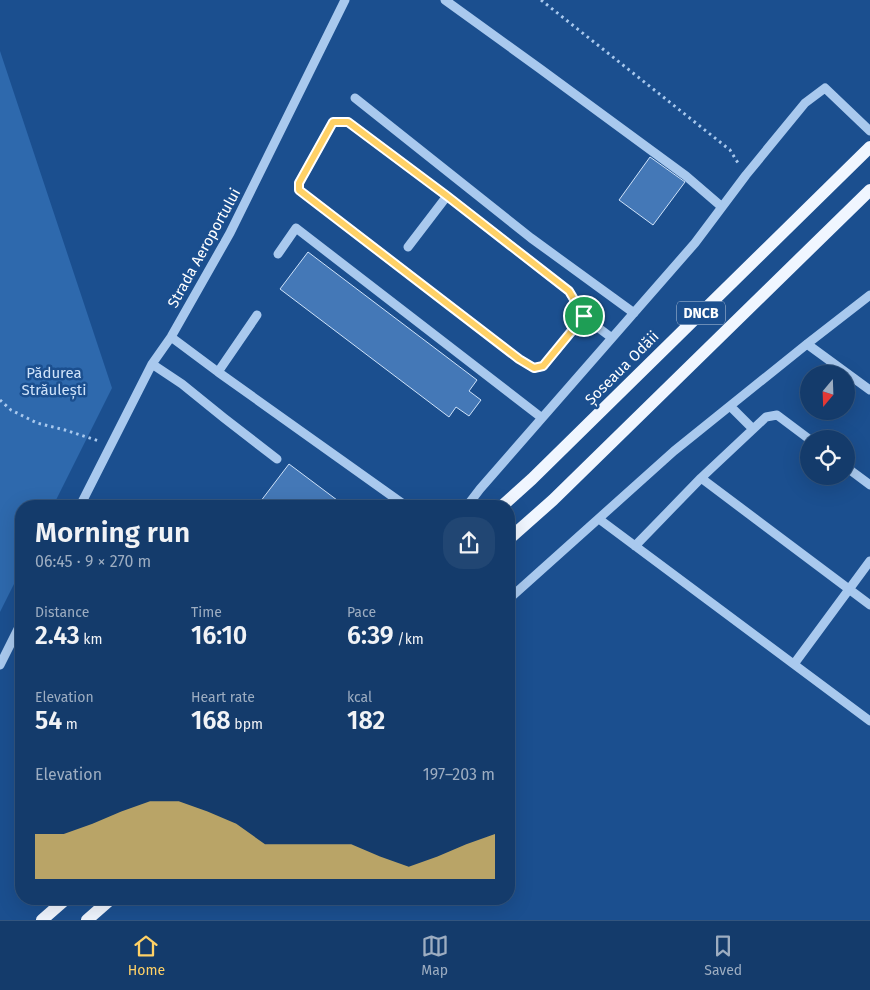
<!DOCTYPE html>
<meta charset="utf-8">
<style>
body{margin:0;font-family:"Fira Sans",sans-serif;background:#214673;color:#f1f3f6;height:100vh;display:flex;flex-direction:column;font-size:19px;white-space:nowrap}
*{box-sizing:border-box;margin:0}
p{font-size:16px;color:#9dadc1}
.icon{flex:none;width:28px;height:28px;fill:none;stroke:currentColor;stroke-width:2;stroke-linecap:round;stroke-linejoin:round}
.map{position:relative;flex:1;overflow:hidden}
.sheet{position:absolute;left:15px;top:500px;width:500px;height:405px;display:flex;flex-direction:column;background:#143b6b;border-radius:20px;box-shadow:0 5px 20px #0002,0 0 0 1px #33557e}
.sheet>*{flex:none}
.needle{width:32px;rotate:199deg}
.fabs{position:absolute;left:800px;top:365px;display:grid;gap:10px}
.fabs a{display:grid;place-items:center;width:55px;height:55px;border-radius:50%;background:#143b6b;box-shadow:0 5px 20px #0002,0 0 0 1px #33557e;font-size:25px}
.pin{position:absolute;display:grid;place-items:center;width:42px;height:42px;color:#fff;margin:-21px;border:2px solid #fff;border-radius:50%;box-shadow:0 1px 5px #0007}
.round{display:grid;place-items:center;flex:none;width:52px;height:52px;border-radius:20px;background:#214673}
.summary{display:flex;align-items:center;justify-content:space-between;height:85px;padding:0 20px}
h1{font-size:28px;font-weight:600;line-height:38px}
.stats{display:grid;grid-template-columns:repeat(3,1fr);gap:8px;height:85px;padding:5px 20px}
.stats div{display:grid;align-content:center}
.stats b{font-size:25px;font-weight:600}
.stats small{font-size:14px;font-weight:400}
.stats p{font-size:14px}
.chart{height:140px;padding:10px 20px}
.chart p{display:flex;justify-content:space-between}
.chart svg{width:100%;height:90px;margin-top:5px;fill:#ffd166;opacity:.7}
.tab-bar{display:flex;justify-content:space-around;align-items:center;height:70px;border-top:1px solid #33557e;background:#143b6b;font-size:14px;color:#9dadc1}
.tab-bar a{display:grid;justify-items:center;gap:2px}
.tab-bar .selected{color:#ffd166}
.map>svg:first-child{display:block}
</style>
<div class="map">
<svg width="870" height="920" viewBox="0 0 870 920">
<rect width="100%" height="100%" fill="#1b4f8f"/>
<path fill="#2e69ad" d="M0,51L112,388L53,506H21V570L0,612Z"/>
<path fill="#4478b7" stroke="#cfe3fa" d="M650,157L685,182L653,225L619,200Z
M308,252L477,380L469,391L481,400L469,416L456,407L449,417L280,289Z
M289,464L345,506H257Z"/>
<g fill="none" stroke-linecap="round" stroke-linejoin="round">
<path stroke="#a9c9ee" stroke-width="3" stroke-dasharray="2.5 4" stroke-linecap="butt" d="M541,0L730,150L738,163
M0,400L11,410L37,423L65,430L99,441"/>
<path stroke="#a9c9ee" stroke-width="9" d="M445,0L539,68L686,176L722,207
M355,98L531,238L634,313
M408,247L447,196
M278,254L296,228L542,418
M257,315L218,372L406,506
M584,317L543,366L534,368L519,359L299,190V183L333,122H348L447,196L569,291L584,317L612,338
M171,337L218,372
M807,344L870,390
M152,364L182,384L224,418L277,459
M730,406L753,429
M846,467L870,485
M701,478L870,605
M80,506L152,364L171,337L230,233L345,0
M467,506L480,489L695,243L746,175L805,103L825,88L870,131
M599,519L870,721
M635,546L701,478L766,417L777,415L809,439
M509,599L674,451L807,344L870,295
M794,664L870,561
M0,665L21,623"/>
<path stroke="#f0f6ff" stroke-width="12" d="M502,506L532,479L870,147
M509,539L553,500L870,190
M42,920L66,899
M87,920L111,899"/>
</g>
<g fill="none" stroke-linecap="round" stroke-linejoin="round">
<g stroke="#fff" stroke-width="10">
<path id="route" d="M333,122H348L447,196L569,291L584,316L543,366L534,368L519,359L299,190V183Z"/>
</g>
<use href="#route" stroke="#ffd166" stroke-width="6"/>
</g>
<g text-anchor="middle" stroke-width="5" stroke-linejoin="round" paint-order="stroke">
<rect fill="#1b4f8f" stroke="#bbcadd" stroke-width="1" x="677" y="301.5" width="48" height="23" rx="4"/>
<g font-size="14" font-weight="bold" fill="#fff">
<text x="701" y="318">DNCB</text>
</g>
<g font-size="15" fill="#fff" stroke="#1b4f8f">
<text transform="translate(204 248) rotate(-61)" y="5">Strada Aeroportului</text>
<text transform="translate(622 368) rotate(-45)" y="5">Șoseaua Odăii</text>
</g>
<g font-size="15" fill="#cfe3fa" stroke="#1b4f8f">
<text x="54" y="378">Pădurea<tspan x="54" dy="17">Străulești</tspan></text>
</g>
</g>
</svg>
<div class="fabs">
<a><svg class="needle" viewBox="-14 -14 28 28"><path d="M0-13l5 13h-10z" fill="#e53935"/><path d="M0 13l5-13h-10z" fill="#9dadc1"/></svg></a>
<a><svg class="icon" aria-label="locate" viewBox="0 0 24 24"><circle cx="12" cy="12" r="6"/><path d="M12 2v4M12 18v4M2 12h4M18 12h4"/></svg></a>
</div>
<div class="pin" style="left:584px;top:316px;background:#1e9e55"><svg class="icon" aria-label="arrive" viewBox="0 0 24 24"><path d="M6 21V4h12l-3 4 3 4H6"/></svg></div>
<section class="sheet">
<div class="summary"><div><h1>Morning run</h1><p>06:45 · 9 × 270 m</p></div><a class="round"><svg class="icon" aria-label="share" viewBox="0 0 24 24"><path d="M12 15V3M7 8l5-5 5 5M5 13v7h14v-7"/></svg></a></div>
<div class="stats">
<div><p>Distance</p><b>2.43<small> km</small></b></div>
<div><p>Time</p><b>16:10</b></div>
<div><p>Pace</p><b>6:39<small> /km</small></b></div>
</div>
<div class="stats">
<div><p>Elevation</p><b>54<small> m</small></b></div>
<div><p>Heart rate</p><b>168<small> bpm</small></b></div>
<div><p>kcal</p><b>182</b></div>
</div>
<div class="chart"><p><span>Elevation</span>197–203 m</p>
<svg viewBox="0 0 160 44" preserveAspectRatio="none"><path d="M0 44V22L10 22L20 17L30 11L40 6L50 6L60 11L70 17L80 27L90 27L100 27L110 27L120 33L130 38L140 33L150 27L160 22V44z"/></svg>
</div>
</section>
</div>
<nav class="tab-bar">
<a class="selected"><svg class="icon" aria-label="home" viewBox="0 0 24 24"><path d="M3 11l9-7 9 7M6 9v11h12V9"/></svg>Home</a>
<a><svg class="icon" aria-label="map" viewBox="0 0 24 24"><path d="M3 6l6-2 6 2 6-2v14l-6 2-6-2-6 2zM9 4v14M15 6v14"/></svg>Map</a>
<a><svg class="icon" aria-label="saved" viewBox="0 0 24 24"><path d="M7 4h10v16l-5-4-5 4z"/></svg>Saved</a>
</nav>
